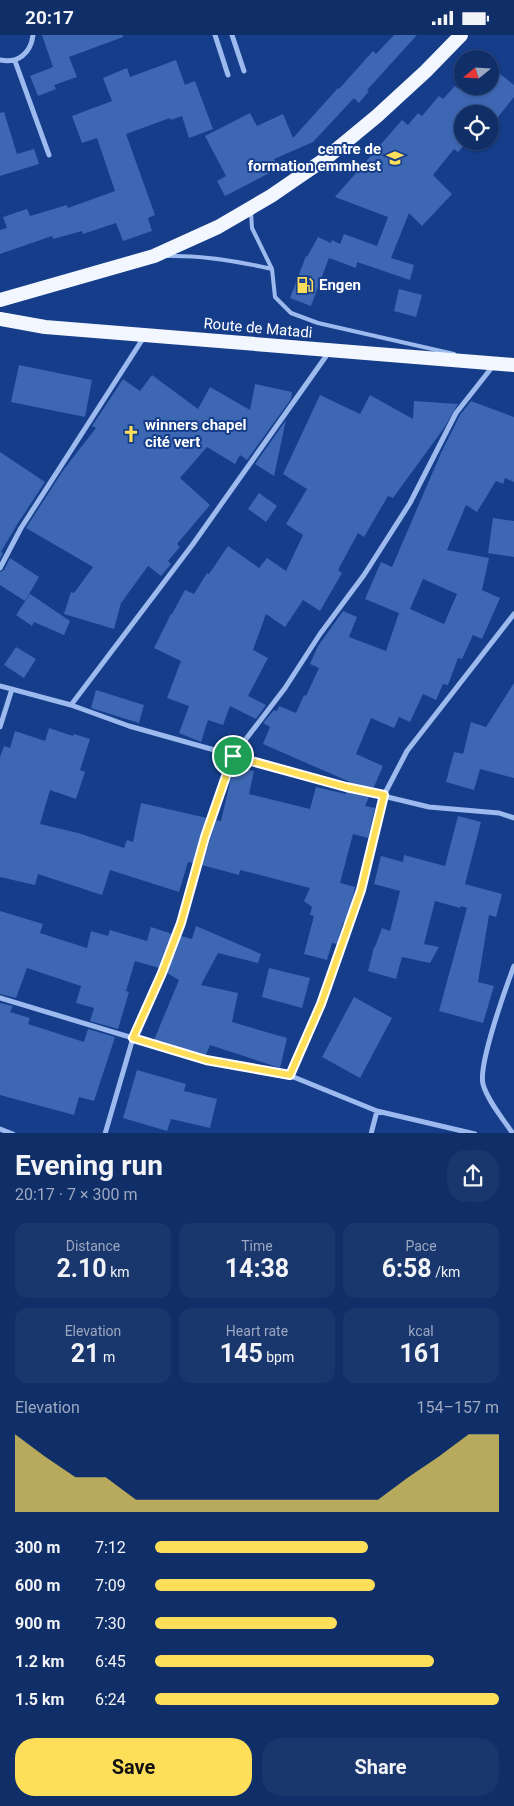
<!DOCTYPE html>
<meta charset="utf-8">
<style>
body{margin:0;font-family:Roboto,sans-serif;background:#19366d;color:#f1f3f6;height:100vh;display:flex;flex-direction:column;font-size:19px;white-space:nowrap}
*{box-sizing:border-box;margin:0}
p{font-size:16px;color:#9ca8c0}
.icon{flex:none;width:28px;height:28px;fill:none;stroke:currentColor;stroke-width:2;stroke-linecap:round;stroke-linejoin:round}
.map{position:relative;height:1098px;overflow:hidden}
.drawer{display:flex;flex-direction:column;background:#102e67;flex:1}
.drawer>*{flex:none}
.needle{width:32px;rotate:252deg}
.controls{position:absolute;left:454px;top:15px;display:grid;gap:10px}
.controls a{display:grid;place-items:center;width:45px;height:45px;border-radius:50%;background:#102e67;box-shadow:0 1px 4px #0004,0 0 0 1px #304a7b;font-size:25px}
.pin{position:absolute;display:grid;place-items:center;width:42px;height:42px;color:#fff;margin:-21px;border:2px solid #fff;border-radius:50%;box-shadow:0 1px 5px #0007}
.round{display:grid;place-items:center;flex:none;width:52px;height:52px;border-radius:20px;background:#19366d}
.overview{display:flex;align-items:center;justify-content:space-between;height:85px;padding:0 15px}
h1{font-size:28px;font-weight:700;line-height:38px}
.figures{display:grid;grid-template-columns:repeat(3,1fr);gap:8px;height:85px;padding:5px 15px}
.figures div{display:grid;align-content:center;border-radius:12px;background:#19366d;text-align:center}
.figures b{font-size:25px;font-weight:700}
.figures small{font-size:14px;font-weight:400}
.figures p{font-size:14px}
.chart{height:140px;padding:10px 15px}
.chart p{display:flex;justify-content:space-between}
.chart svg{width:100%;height:90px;margin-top:5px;fill:#ffdf5a;opacity:.7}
.action{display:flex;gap:10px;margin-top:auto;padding:10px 15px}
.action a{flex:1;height:58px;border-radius:20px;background:#ffdf5a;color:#111;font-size:20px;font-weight:700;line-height:58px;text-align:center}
.action a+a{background:#19366d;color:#f1f3f6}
ul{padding:0 15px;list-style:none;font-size:16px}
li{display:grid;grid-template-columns:80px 60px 1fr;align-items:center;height:38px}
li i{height:12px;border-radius:6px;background:#ffdf5a}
.status{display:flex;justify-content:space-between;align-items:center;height:35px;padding:0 25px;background:#102e67;direction:ltr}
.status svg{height:14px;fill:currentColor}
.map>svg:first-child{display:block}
</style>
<div class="status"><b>20:17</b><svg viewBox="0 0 49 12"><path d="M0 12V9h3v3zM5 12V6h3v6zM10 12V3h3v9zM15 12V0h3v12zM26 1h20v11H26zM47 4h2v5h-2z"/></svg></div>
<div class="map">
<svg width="514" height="1099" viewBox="0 0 514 1099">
<rect width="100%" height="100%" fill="#153d89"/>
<path fill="#3d67b2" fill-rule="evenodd" d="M42,0H123V2L69,22L77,42L54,50L56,54L38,61L30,41L53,32Z
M394,0H417L367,55L369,56L359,68L354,63L313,107L274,124L279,133L225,161L217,146L226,141L205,101L250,78L257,91L283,79L293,103L338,53L339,54L373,16L376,19Z
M176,25L185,50L195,46L213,94L189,103L182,81L171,85L170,83L126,99L155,180L148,183L152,196L123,206L116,188L83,199L82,196L53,204L52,201L0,219V195L7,193L3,182L27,174L30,181L67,170L68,173L115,156L97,103L82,108L72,81L112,66L103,43L127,33L130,42Z
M490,31L514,50V62L490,92V79H462V106H468L458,117L454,114L433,140L452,159L422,191L409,178L391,223L414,230L410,245L357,227L356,233L329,223L311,271L290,263L306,221L307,222L318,202L331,208L332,205L340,209L344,199L377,211L388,182L335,162L402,85L408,90L418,78L422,81L439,61L443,64L455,51L459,54L462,50L490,51Z
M4,77L17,119L34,114L39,129L0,141V78Z
M399,254L422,260L416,282L394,276Z
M19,330L92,345L85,382L11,367Z
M152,340L198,374L210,352L250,375L255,349L292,357L291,364L247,425L240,420L235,429L207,412L180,443L210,470L177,509L180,512L168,526L171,529L161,541L148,531L121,568L114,594L64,579L71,557L74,558L93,532L26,493L64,434L96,393L92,391L123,344L140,356Z
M320,360L360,379L370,360L413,384L414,366L458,369L444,393L393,463L388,461L364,502L358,498L338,535L342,538L320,576L303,565L285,592L266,579L253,615L268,623L248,661L266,670L256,684L230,671L223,690L208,685L201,707L179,698L189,671L167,663L181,626L154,613L171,579H172L185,555L194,559L207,538L209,539L228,511L259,533L267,523L286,536L303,500L286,489L307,454L283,439Z
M471,366L514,382V447L505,443L503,449L496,446L477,477L466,470L447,515L489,523L482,555L500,563L482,604L473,600L462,624L458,623L448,650L443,649L436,665L423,659L410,687L399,682L394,693L371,683L356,719L383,731L373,754L349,748L350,747L263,709L270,692L263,688L274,675L277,676L279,671L296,678L304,660L306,661L319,633L310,629L318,611L343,576L357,582L349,602L386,616L399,578L365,564L381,527L392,532L441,418L460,380ZM423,544L457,559L444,589L410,574Z
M286,385L274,441L255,429Z
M0,417L45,447L18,488L1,517L3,518L0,524Z
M259,458L277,471L266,487L248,474Z
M493,483L514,486V522L488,518Z
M10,523L39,542L25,566L0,550V537L4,535Z
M30,559L70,586L64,600L34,587L32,591L16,580Z
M16,612L36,624L24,643L4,630Z
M514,648V743L480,734L474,755L446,747L454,717L463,719L471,687L486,692Z
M96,655L144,670L139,688L91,673Z
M49,693L73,701L74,699L90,704L80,735L85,737L76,764L50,755L40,789L78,798L124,813L127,805L133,807L141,768L207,783L193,828L188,827L179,857L110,835L102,860L38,839L35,850L0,842V722L4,711L10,713L15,696L45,706Z
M234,731L254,736L249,759L310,774L316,752L346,759V757L369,762L365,771L375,773L368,803L353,799L340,848L355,852L350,874L345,889L343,888L337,909L332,908L327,925L304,919L314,881L310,880L312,872L304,866L310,853L240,835L239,840L202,830L216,785L221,786Z
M458,781L481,787L465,849L502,859L496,882L489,880L478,947L494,951L483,988L439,976L467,873L461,871L460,873L435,866L424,909L439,912L430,928L402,922L396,944L368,936L374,912H375L382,893L390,896L400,856L374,849L381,821L403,827L404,820L445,831Z
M0,876L43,889L40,898L87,913L91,896L108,901L110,895L147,906L151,892L172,899L159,933L135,926L126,956L129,957L118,994L90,986L94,973L76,968L81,951L27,933L16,963L0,959Z
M196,891L261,919L258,928L218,918L201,950L238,958L232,987L287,1003L280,1033L210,1010L206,1020L154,1005L179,945L167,938L181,901L192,904Z
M269,933L310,943L302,973L262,962Z
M354,962L392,983L360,1043L322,1022Z
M0,968L13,971L10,977L30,983L28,989L84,1007L88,994L115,1002L94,1066L79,1062L74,1080L0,1060Z
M137,1035L186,1049L184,1056L217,1064L210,1093L171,1084L167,1096L123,1083Z"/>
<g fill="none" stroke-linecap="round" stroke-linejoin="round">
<path stroke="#9dbaef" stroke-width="4" d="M251,177L252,193L272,234L275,262L291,278L318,288L454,319
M168,221C203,220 237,226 272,234"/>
<path stroke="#9dbaef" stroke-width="5" d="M215,0L228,40
M232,0L244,36
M0,25C18,29 31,18 33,0
M15,26L49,120
M0,533L21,493L144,302
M0,651L71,670L129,691L346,752L429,772L499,778L514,783
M71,670L193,509L329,317
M0,692L12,654
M0,963L206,1025L291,1041L377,1076L475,1099
M291,1041L321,969L361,855L384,760L407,716L514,579
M0,1094L13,1099
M105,1099L133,1003L162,938L181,888L205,802L233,721L285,653L320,599L364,540L410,468L456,378L493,331
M371,1099L377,1076
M513,1099C504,1085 487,1065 483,1049C478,1030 506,952 514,931"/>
<path stroke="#f2f6ff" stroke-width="14" d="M0,265L154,221L218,192L271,161L325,124L377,81L426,36L461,0
M0,284L45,292L514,330"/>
</g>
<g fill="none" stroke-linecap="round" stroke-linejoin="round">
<g stroke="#fff" stroke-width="10">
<path id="route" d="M233,721L346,752L384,760L361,855L321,969L290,1040L206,1025L133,1003L162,938L181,888L205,802Z"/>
</g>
<use href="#route" stroke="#ffdf5a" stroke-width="6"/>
</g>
<defs>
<g id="school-bare" transform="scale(1.35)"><path d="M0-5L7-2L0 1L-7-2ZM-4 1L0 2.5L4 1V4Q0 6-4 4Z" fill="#ffdf5a" stroke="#153d89" stroke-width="2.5" paint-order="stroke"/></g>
<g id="fuel-bare" transform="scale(1.35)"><path d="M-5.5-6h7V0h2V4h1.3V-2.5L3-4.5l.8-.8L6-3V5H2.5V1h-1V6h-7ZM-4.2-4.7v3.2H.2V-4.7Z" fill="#ffdf5a" stroke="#153d89" stroke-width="2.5" paint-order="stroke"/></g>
<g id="church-bare" transform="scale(1.35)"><path d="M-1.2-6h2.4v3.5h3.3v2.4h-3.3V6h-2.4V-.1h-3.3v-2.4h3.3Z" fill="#ffdf5a" stroke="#153d89" stroke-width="2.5" paint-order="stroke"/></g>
</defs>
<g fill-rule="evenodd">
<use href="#school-bare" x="395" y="123"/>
<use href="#fuel-bare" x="305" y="250"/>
<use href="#church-bare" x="131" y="399"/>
</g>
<g text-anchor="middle" stroke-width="4" stroke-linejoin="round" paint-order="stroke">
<g font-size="15" font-weight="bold" fill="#fff" stroke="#153d89" text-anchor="start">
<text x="381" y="119" text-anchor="end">centre de<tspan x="381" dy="17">formation emmhest</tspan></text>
<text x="319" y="255">Engen</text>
<text x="145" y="395">winners chapel<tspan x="145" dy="17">cité vert</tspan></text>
</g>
<g font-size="15" fill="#fff" stroke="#153d89">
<text transform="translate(258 293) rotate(5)" y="5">Route de Matadi</text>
</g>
</g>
</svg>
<div class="controls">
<a><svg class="needle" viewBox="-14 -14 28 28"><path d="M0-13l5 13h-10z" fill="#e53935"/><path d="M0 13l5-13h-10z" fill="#9ca8c0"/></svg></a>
<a><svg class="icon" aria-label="locate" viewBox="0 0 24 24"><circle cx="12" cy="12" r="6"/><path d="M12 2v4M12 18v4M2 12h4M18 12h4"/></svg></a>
</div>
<div class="pin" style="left:233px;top:721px;background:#1e9e55"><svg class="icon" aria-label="arrive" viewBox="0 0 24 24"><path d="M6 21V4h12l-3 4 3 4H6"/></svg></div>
</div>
<section class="drawer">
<div class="overview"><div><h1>Evening run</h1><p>20:17 · 7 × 300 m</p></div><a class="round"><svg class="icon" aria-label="share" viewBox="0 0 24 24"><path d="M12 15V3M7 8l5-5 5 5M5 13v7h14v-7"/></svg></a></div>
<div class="figures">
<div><p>Distance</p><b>2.10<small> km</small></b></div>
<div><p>Time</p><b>14:38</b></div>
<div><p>Pace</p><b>6:58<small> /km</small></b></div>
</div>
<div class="figures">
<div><p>Elevation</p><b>21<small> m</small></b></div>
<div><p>Heart rate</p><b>145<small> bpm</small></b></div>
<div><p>kcal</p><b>161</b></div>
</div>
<div class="chart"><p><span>Elevation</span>154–157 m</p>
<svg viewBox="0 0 160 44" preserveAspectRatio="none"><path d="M0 44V6L10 17L20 27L30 27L40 38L50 38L60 38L70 38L80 38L90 38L100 38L110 38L120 38L130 27L140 17L150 6L160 6V44z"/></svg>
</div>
<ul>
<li><b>300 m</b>7:12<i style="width:62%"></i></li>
<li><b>600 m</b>7:09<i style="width:64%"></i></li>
<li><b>900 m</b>7:30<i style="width:53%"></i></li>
<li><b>1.2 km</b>6:45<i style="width:81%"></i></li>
<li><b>1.5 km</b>6:24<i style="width:100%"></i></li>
</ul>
<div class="action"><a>Save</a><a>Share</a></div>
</section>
